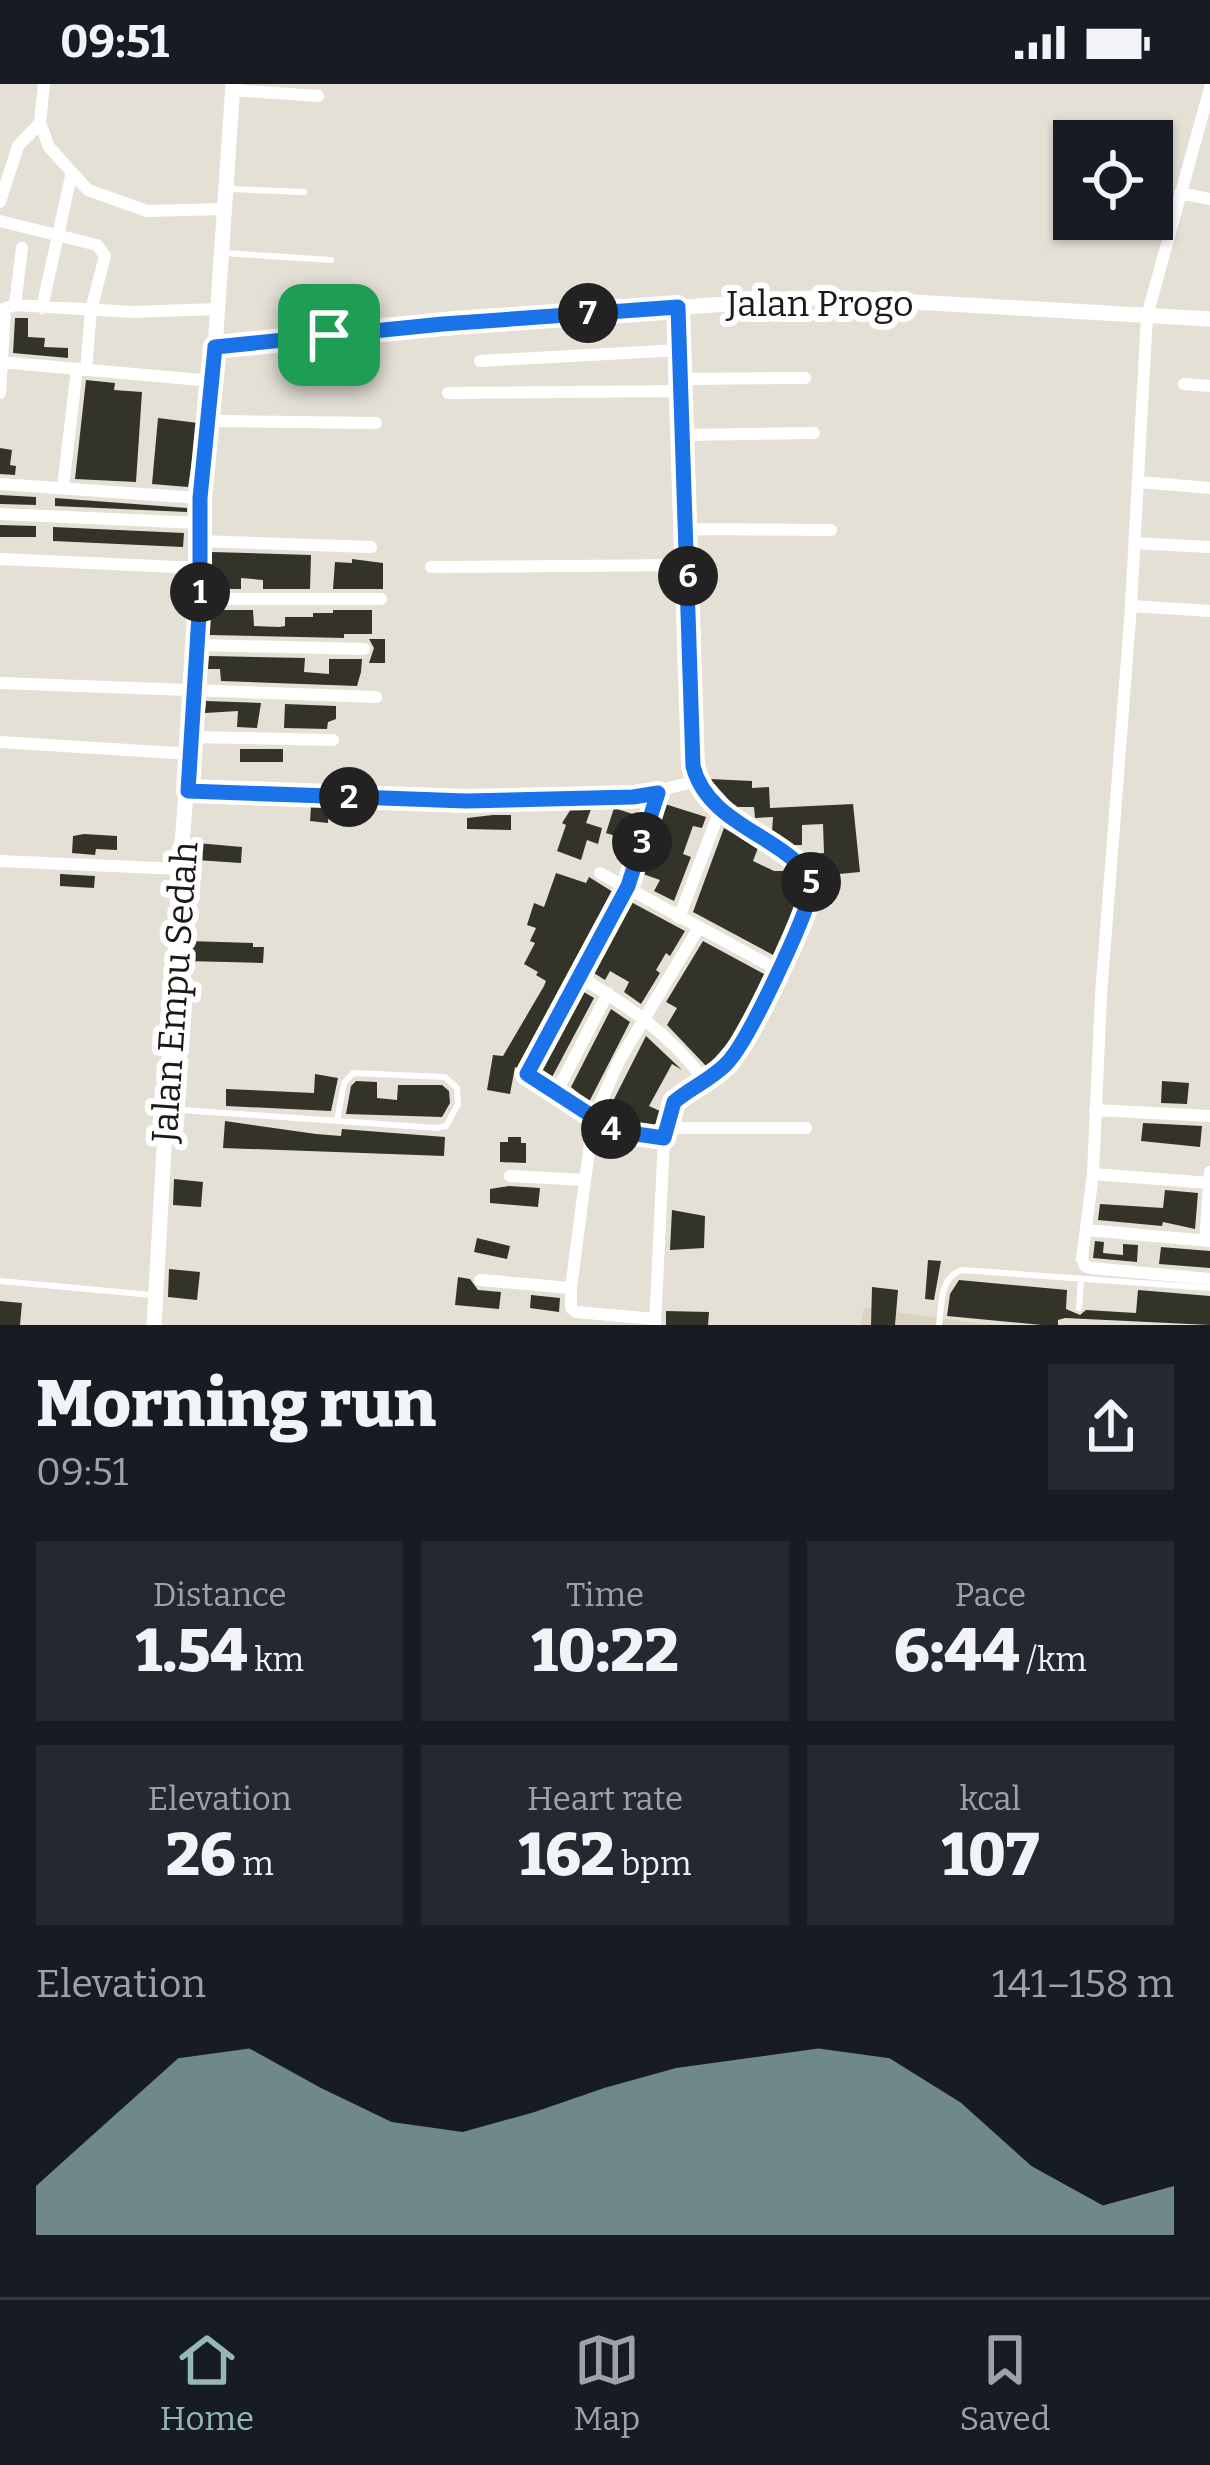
<!DOCTYPE html>
<meta charset="utf-8">
<style>
body{margin:0;font-family:Bitter,serif;background:#242831;color:#f1f3f6;height:100vh;display:flex;flex-direction:column;font-size:45px;white-space:nowrap}
*{box-sizing:border-box;margin:0}
p{font-size:39px;color:#9ea1a6}
.icon{flex:none;width:66px;height:66px;fill:none;stroke:currentColor;stroke-width:2;stroke-linecap:round;stroke-linejoin:round}
.map{position:relative;height:1241px;overflow:hidden}
.drawer{display:flex;flex-direction:column;background:#171b24;flex:1}
.drawer>*{flex:none}
.buttons{position:absolute;left:1053px;top:36px;display:grid;gap:24px}
.buttons a{display:grid;place-items:center;width:120px;height:120px;border-radius:0px;background:#171b24;box-shadow:0 3px 9px #0004;font-size:60px}
.pin{position:absolute;display:grid;place-items:center;width:102px;height:102px;color:#fff;margin:-51px;border-radius:24px;box-shadow:0 6px 18px #0006}
.km{position:absolute;width:60px;height:60px;margin:-30px;border-radius:50%;background:#222;color:#fff;font-size:33px;line-height:60px;text-align:center}
.round{display:grid;place-items:center;flex:none;width:126px;height:126px;border-radius:0px;background:#242831}
.head{display:flex;align-items:center;justify-content:space-between;height:204px;padding:0 36px}
h1{font-size:66px;font-weight:800;line-height:90px}
.figures{display:grid;grid-template-columns:repeat(3,1fr);gap:18px;height:204px;padding:12px 36px}
.figures div{display:grid;align-content:center;border-radius:0px;background:#242831;text-align:center}
.figures b{font-size:60px;font-weight:800}
.figures small{font-size:33px;font-weight:400}
.figures p{font-size:33px}
.chart{height:336px;padding:24px 36px}
.chart p{display:flex;justify-content:space-between}
.chart svg{width:100%;height:216px;margin-top:12px;fill:#95b8b7;opacity:.7}
.status{display:flex;justify-content:space-between;align-items:center;height:84px;padding:0 60px;background:#171b24;direction:ltr}
.status svg{height:33px;fill:currentColor}
.tabs{display:flex;justify-content:space-around;align-items:center;height:168px;border-top:3px solid #363941;background:#171b24;font-size:33px;color:#9ea1a6}
.tabs a{display:grid;justify-items:center;gap:6px}
.tabs .selected{color:#95b8b7}
.map>svg:first-child{display:block}
</style>
<div class="status"><b>09:51</b><svg viewBox="0 0 49 12"><path d="M0 12V9h3v3zM5 12V6h3v6zM10 12V3h3v9zM15 12V0h3v12zM26 1h20v11H26zM47 4h2v5h-2z"/></svg></div>
<div class="map">
<svg width="1210" height="1241" viewBox="0 0 1210 1241">
<rect width="100%" height="100%" fill="#e5e0d6"/>
<path fill="#dad3c2" d="M864,1224L992,1241H860Z"/>
<path fill="#33332a" d="M15,234H28V253L45,254L44,263L68,264V274L13,269Z
M86,296L115,299L114,306L142,308L136,398L75,395Z
M158,334L198,339L188,403L152,400Z
M0,364L12,366L10,381L16,382L15,391L0,390Z
M0,411L36,413V421L0,420Z
M55,414L187,424V428L55,422Z
M0,441L36,442V453H0Z
M53,443L184,449L183,463L53,457Z
M211,468L311,471L310,505H263V496L241,494V505H210Z
M352,475L383,479V505H333L335,478L352,479Z
M210,526H253L254,542L279,543L285,542V533H313V529H333V526H372V550H344V554L210,551Z
M369,555H385V579H369L374,564Z
M209,572L305,574L304,588L329,590V575H362L361,588L357,602L221,597L220,585H208Z
M206,617L261,619L257,644L237,643L238,627L205,629Z
M285,620L336,622V635L328,638L327,645L284,644Z
M240,665H283V678H240Z
M710,695L752,697V704L769,703L770,724L853,720L860,788L818,792L814,770L824,769L823,740L802,741V761H791L772,748L773,733L755,734L754,723H735Z
M665,720L706,733L702,744L693,742L683,770L691,773L674,817L654,807L660,796L643,790Z
M311,722L329,723L328,739L310,737Z
M614,724L639,732L634,749L624,746L622,754L606,749Z
M571,725H591L586,739L602,744L598,760L587,756L581,776L557,767L566,741L562,739Z
M493,731H511V746L467,745V734Z
M724,744L758,764L753,777L774,787H789L801,805L775,872L693,828Z
M84,750L117,752V766L96,765L95,771L72,769L73,752Z
M197,759L242,763L241,779L196,776Z
M556,789L586,799L589,793L613,808L519,985L515,983L510,1010L487,1006L493,971L503,972L544,902L546,897L536,891L538,888L524,880L535,859L530,857L536,844L527,841L534,819L544,823Z
M60,790L95,792L94,804L60,802Z
M631,818L685,847L670,872L666,869L656,886L660,889L641,920L624,908L629,898L610,887L605,896L594,889Z
M188,857L253,859V863H264L263,879L187,877Z
M703,857L766,891L733,953L707,983L667,941L677,924L666,918Z
M584,908L594,914L551,995L541,988Z
M611,925L630,938L589,1018L571,1003Z
M646,952L682,986L672,980L649,1022L660,1027L655,1042L628,1038L607,1029Z
M315,990L338,994L331,1027L226,1022V1005L314,1009Z
M356,997L377,998V1014L397,1016L398,1001H442L449,1007L450,1019L442,1033L346,1030L351,1002Z
M1162,997L1189,999L1187,1020L1161,1019Z
M225,1037L316,1050L341,1052L342,1045L445,1053L444,1072L223,1064Z
M1143,1039L1202,1042L1200,1063L1141,1057Z
M508,1053H521V1059H526V1079L500,1078V1058H508Z
M174,1095L203,1098L201,1123L173,1121Z
M509,1102L540,1104L538,1123L490,1119V1105Z
M1165,1106L1198,1109L1195,1145L1163,1138L1162,1142L1098,1136L1100,1120L1163,1124Z
M672,1126L705,1132L704,1164L670,1166Z
M477,1154L510,1162L507,1175L474,1168Z
M1095,1157L1104,1158L1103,1169L1123,1171V1160L1138,1161L1137,1178L1093,1174Z
M1161,1163L1210,1167V1184L1159,1180Z
M928,1176L941,1177L934,1216L925,1215Z
M169,1185L200,1188L197,1216L168,1213Z
M458,1193L470,1195L478,1206L501,1208L499,1225L455,1221Z
M959,1196L1067,1206L1066,1225L1080,1231L1086,1226L1136,1229L1138,1206L1210,1212V1241L1065,1234L1058,1236V1241H1042L947,1232L950,1210Z
M872,1203L898,1206L895,1241H871Z
M531,1211L560,1214L559,1228L530,1224Z
M0,1217L22,1219L20,1241H0Z
M666,1227L709,1228L708,1241H666Z"/>
<g fill="none" stroke-linecap="round" stroke-linejoin="round">
<path stroke="#fff" stroke-width="6" d="M230,105L304,108
M224,169L331,176
M168,1025L437,1044L446,1042L458,1020L457,1004L445,993L353,989L344,999L337,1037
M0,1197L152,1211
M1079,1224L1081,1196
M939,1241C942,1220 939,1194 962,1186L1210,1204"/>
<path stroke="#fff" stroke-width="12" d="M44,0L40,39L49,63L88,106L147,127L224,125
M1210,4L1147,232L1131,522L1101,911L1093,1090L1082,1175L1085,1182L1091,1184L1210,1195
M232,6L318,12
M1180,109L1210,115
M0,118L18,62L40,39
M0,137L97,161L105,172L91,226L86,286
M15,221L22,164
M42,224L71,92
M0,226L15,221L132,228L216,225
M480,277L680,266
M0,278L212,297
M681,295L805,294
M1184,300L1210,302
M0,309L5,226
M448,309L681,307
M210,337L376,339
M682,351L814,349
M1139,398L1210,404
M0,400L199,414
M63,403L77,285
M0,430L199,439
M686,445L831,446
M200,457L371,463
M1135,459L1210,463
M0,475L200,484
M431,483L688,481
M200,515H381
M1131,522L1210,527
M198,561L364,565
M0,599L376,613
M191,653L333,656
M0,658L191,670
M188,707L466,717L633,713L697,697
M0,777L180,785
M600,789L778,886
M679,834L720,726
M580,893L628,802L657,709
M556,1009L608,909
M1095,1026L1210,1032
M665,1044H806
M664,1054L615,1047L527,992L580,893C628,922 670,950 703,995
M1093,1090L1210,1099
M510,1092L585,1096
M1086,1146L1210,1157
M1205,1157L1210,1088
M480,1196L571,1204
M655,1235L576,1228L571,1224V1204L593,1036L619,977L698,845
M655,1241L664,1054C669,999 706,1008 732,973C755,943 804,841 812,804C802,756 708,747 693,682L678,223"/>
<path stroke="#fff" stroke-width="15" d="M215,263L443,240L826,213L1210,235
M154,1241L180,785L198,561L199,414L210,337L233,0"/>
</g>
<g fill="none" stroke-linecap="round" stroke-linejoin="round">
<g stroke="#fff" stroke-width="24">
<path id="route" d="M678,223L693,682C709,747 802,755 812,805C804,837 750,954 728,978C714,994 690,1004 674,1018L664,1054L615,1047L527,990L628,802L658,709L633,713L466,717L188,707L200,515V414L215,263L443,240Z"/>
</g>
<use href="#route" stroke="#1a73e8" stroke-width="15"/>
</g>
<g text-anchor="middle" stroke-width="12" stroke-linejoin="round" paint-order="stroke">
<g font-size="36" fill="#1a1915" stroke="#fff">
<text x="820" y="232">Jalan Progo</text>
<text transform="translate(174 908) rotate(-86)" y="13">Jalan Empu Sedah</text>
</g>
</g>
</svg>
<div class="buttons">
<a><svg class="icon" aria-label="locate" viewBox="0 0 24 24"><circle cx="12" cy="12" r="6"/><path d="M12 2v4M12 18v4M2 12h4M18 12h4"/></svg></a>
</div>
<div class="pin" style="left:329px;top:251px;background:#1e9e55"><svg class="icon" aria-label="arrive" viewBox="0 0 24 24"><path d="M6 21V4h12l-3 4 3 4H6"/></svg></div>
<b class="km" style="left:200px;top:508px">1</b>
<b class="km" style="left:349px;top:713px">2</b>
<b class="km" style="left:642px;top:758px">3</b>
<b class="km" style="left:611px;top:1045px">4</b>
<b class="km" style="left:811px;top:798px">5</b>
<b class="km" style="left:688px;top:492px">6</b>
<b class="km" style="left:588px;top:229px">7</b>
</div>
<section class="drawer">
<div class="head"><div><h1>Morning run</h1><p>09:51</p></div><a class="round"><svg class="icon" aria-label="share" viewBox="0 0 24 24"><path d="M12 15V3M7 8l5-5 5 5M5 13v7h14v-7"/></svg></a></div>
<div class="figures">
<div><p>Distance</p><b>1.54<small> km</small></b></div>
<div><p>Time</p><b>10:22</b></div>
<div><p>Pace</p><b>6:44<small> /km</small></b></div>
</div>
<div class="figures">
<div><p>Elevation</p><b>26<small> m</small></b></div>
<div><p>Heart rate</p><b>162<small> bpm</small></b></div>
<div><p>kcal</p><b>107</b></div>
</div>
<div class="chart"><p><span>Elevation</span>141–158 m</p>
<svg viewBox="0 0 160 44" preserveAspectRatio="none"><path d="M0 44V34L10 21L20 8L30 6L40 14L50 21L60 23L70 19L80 14L90 10L100 8L110 6L120 8L130 17L140 30L150 38L160 34V44z"/></svg>
</div>
</section>
<nav class="tabs">
<a class="selected"><svg class="icon" aria-label="home" viewBox="0 0 24 24"><path d="M3 11l9-7 9 7M6 9v11h12V9"/></svg>Home</a>
<a><svg class="icon" aria-label="map" viewBox="0 0 24 24"><path d="M3 6l6-2 6 2 6-2v14l-6 2-6-2-6 2zM9 4v14M15 6v14"/></svg>Map</a>
<a><svg class="icon" aria-label="saved" viewBox="0 0 24 24"><path d="M7 4h10v16l-5-4-5 4z"/></svg>Saved</a>
</nav>
